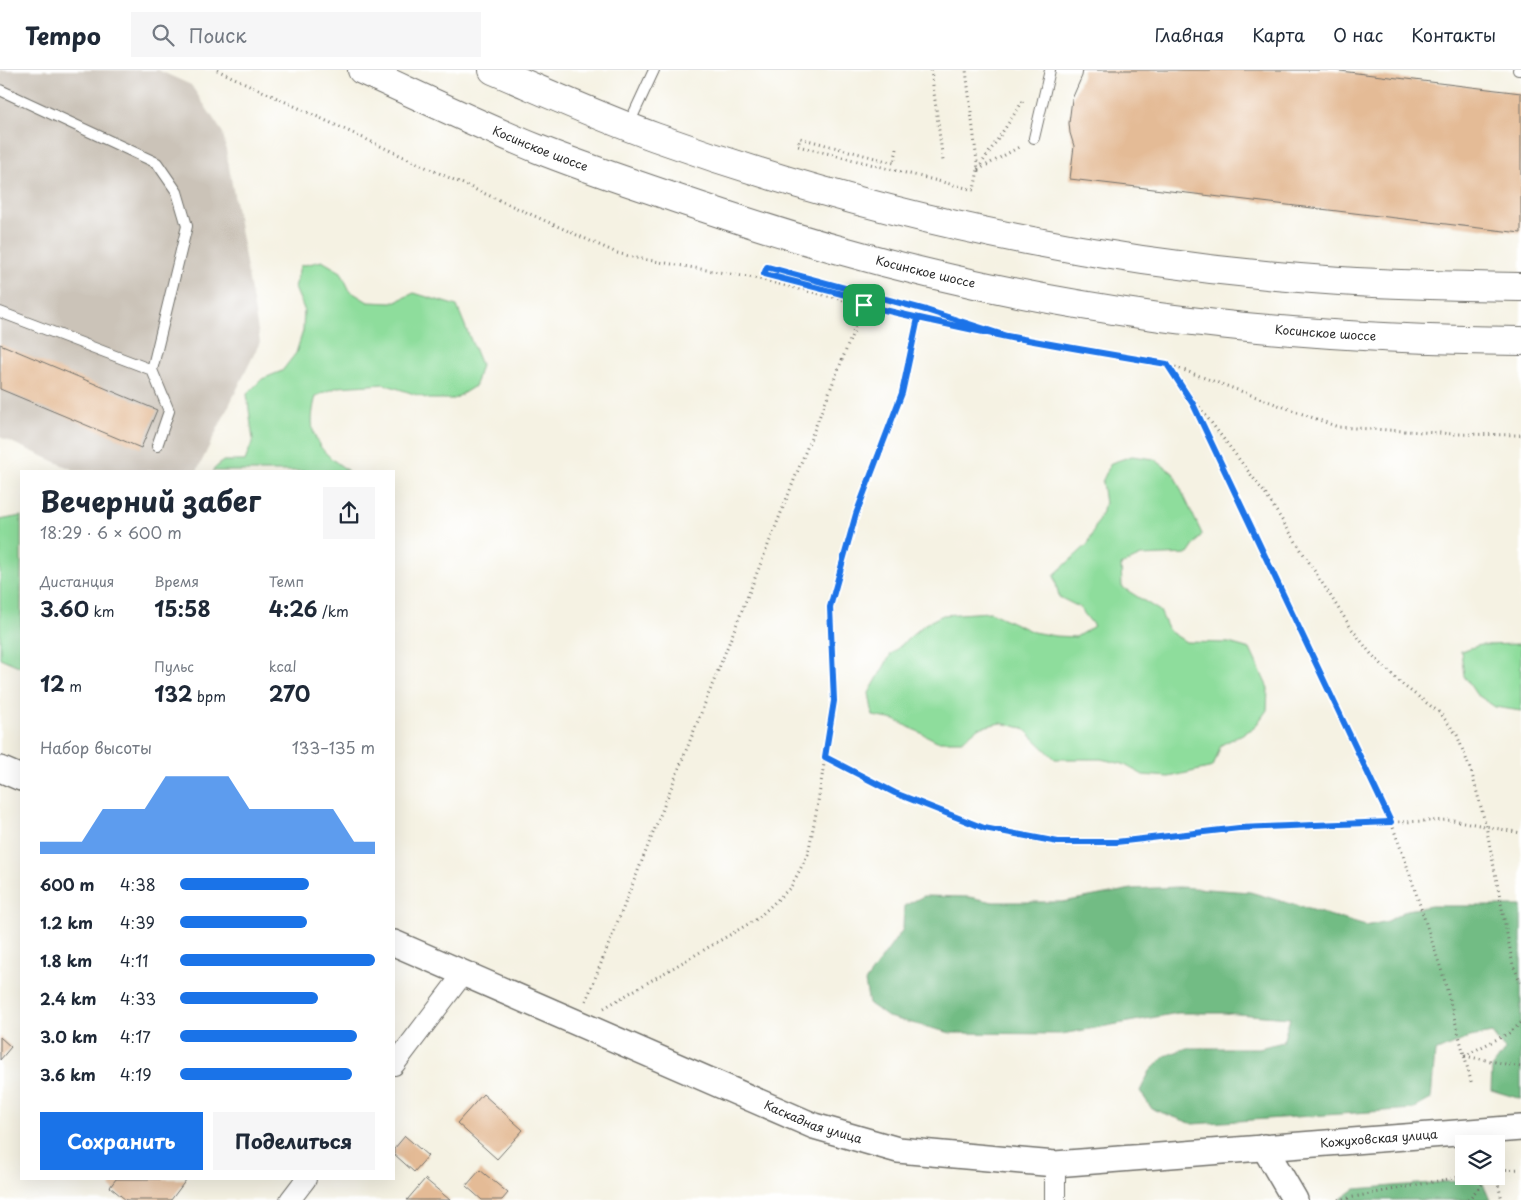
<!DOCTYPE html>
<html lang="ru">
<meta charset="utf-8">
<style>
body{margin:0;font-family:"Playpen Sans",sans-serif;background:#f6f6f7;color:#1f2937;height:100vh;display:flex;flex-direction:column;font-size:19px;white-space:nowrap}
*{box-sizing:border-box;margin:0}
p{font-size:16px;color:#747a83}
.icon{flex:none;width:28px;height:28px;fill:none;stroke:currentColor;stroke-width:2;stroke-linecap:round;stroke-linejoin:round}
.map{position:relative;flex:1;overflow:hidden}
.drawer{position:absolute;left:20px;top:400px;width:375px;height:710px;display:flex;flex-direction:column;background:#fff;border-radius:0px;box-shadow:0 5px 20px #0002}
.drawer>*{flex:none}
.fabs{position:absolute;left:1455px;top:1065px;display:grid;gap:10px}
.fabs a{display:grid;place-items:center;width:50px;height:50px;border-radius:0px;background:#fff;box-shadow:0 5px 20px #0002;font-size:25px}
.pin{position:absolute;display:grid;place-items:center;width:42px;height:42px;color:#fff;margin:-21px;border-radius:10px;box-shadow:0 2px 8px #0006}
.round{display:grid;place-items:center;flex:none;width:52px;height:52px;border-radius:0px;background:#f6f6f7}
.head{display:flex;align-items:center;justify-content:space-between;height:85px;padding:0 20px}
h1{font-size:28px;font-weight:700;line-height:38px}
.figures{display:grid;grid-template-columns:repeat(3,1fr);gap:8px;height:85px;padding:5px 20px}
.figures div{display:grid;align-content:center}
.figures b{font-size:21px;font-weight:700}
.figures small{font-size:14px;font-weight:400}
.figures p{font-size:14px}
.chart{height:140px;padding:10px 20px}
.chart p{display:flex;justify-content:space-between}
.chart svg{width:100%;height:90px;margin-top:5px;fill:#1a73e8;opacity:.7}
.cta{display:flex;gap:10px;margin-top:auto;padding:10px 20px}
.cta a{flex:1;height:58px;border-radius:0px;background:#1a73e8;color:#fff;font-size:20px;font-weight:700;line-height:58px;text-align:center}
.cta a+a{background:#f6f6f7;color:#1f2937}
ul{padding:0 20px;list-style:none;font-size:16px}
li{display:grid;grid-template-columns:80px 60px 1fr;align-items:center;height:38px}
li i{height:12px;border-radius:6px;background:#1a73e8}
header{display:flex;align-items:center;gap:30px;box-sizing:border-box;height:70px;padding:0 25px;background:#fff;border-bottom:1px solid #e0e1e3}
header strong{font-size:24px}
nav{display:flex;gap:28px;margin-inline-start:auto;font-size:18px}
.search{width:350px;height:45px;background:#f6f6f7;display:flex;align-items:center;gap:12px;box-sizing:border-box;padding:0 18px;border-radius:0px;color:#747a83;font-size:19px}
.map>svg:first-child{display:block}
</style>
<header>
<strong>Tempo</strong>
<div class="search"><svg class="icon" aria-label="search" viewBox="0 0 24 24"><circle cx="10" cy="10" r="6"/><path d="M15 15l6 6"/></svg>Поиск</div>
<nav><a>Главная</a><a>Карта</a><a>О нас</a><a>Контакты</a></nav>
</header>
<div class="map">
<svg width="1521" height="1130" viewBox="0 0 1521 1130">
<rect width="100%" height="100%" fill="#fff"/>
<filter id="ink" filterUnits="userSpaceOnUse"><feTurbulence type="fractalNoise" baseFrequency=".02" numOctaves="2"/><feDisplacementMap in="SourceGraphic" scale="10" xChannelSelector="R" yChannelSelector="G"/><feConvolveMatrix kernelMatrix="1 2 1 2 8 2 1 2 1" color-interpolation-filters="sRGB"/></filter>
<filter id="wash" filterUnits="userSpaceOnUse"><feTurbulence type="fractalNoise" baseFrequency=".0096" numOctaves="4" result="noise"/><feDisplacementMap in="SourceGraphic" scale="20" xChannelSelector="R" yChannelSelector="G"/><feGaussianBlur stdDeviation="1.12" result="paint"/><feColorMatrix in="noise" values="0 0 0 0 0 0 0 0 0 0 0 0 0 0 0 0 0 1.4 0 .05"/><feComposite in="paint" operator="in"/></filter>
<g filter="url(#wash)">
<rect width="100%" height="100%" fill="#f5f2e3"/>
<path fill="#cbc3b8" d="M0,0H158L191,15L223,63L260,272L197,401H76L0,367Z"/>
<path fill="#8edd9c" stroke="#5c8464" d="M322,191L341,202L350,221L368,232L392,233L414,223L457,236L481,295L475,316L454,329H429L384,314L338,317L316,326C309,352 310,370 332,389C337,393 343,397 348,401H212L223,391H245L253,370L247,324L262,309L282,301L296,283L303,261L304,239L295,218L300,196Z
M1132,386L1154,389L1173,403L1202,464L1188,484L1141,486L1121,495L1122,517L1160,541L1169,561L1186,572L1229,573L1250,579L1268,618L1267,640L1254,658L1221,675L1213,697L1169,707L1143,705L1123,694L1101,689H1055L1023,658L1000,653L978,658L962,671H937L895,650L873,646L869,623L891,584L925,554L943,545L990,542L1033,562L1055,566L1076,567L1094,556L1079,537L1059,527L1054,505L1088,474L1105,434L1102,412L1111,393Z
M21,446V597L0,588V450Z
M1521,574V641L1495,637L1476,624L1464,606L1461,581L1480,575Z"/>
<path fill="#72bc84" stroke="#4e7458" d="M1179,817L1250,822L1366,856L1388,851L1407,840L1431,836H1521V1029L1491,1020L1492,998L1505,980L1492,963L1470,967L1435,982L1431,1029L1413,1039L1193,1054L1152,1039L1140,1021L1150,1001L1165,986L1187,978H1259L1283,972L1290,948L1224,943H1178L1062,964L951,963L888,947L869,934L865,912L903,859L904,836L924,826L969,827L993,832H1063L1132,819Z
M1481,1109L1490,1130H1339L1355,1119Z"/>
<g id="blocks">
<path fill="#e4bb96" d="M1083,0H1332L1521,23V163L1070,109L1074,76L1070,63L1069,53L1072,29L1082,6Z
M0,274L157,340L141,378L0,319Z
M0,967L11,977L0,990Z
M483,1024L523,1060L497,1089L457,1053Z
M405,1066L428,1086L414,1102L394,1084V1079Z
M480,1100L508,1123L502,1130H482L466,1116Z
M116,1109H184L186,1110L171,1130H126L110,1117Z
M425,1109L450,1130H407Z"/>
</g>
</g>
<g filter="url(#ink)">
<use href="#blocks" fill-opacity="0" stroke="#72716b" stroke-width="1"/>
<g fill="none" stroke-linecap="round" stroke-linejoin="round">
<g stroke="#72716b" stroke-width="12">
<path id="service" d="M1518,0H1521
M0,20L157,93L177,122L187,156L152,300L0,242
M628,56L654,0
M1034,68L1050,0
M152,300L169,341L157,376"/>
</g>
<g stroke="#72716b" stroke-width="22">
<path id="minor" d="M394,995L463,904
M1055,1094V1130
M290,1130L306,1109"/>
</g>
<g stroke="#72716b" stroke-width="28">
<g id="tertiary">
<path d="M0,699L21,708"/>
<path id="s1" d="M394,873L814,1056L898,1080L1055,1094L1521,1058"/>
<path d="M1264,1077L1295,1130"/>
</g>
</g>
<g stroke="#72716b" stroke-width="30">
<g id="trunk">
<path id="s2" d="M362,0C421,27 479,55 538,79C583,97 629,112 675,128C728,146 781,164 836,179C940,209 1053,232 1160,247C1280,263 1400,270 1521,271"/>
<path d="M493,0C547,23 600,47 655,67C875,146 1107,196 1340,211C1400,215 1461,216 1521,217"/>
</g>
</g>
<path stroke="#72716b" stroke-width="3" stroke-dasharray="1 4" stroke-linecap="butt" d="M217,0L432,100L617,183L636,188L754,208L918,248L1017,269L1167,294L1338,357L1455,364L1521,365
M931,0L943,91
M897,79L894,93L800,68L798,76L974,120L978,100L966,0
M978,99L1023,31
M978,100L1019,77
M1168,295L1193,335L1391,752L1406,793L1443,905L1472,1015
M1181,313L1264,422L1351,558L1371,584L1404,616L1440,643L1457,665L1472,704L1486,756L1513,895L1521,913
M826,687L895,723L984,758L1058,772H1115L1239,758L1453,750L1521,763
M586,931L864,235L865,230L764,205L767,197L926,240L999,263
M604,938L757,849L791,817L808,784L817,738L834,631L830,537L857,444L902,323L918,248
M1464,986L1509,963L1521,953
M1465,986L1521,997
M1496,1100L1521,1099
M1496,1106L1502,1130
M1338,1130L1464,1106
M1468,1130L1489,1106"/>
<use href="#service" stroke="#fff" stroke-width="10"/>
<use href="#minor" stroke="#fff" stroke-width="20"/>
<use href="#tertiary" stroke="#fff" stroke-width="25"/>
<use href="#trunk" stroke="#fff" stroke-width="28"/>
</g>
</g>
<g fill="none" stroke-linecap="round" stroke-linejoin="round" filter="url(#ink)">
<g stroke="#fff" stroke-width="10">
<path id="route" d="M864,235C964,260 1065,277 1167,294L1193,334L1391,752L1239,758L1116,772H1058L984,758L895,723L825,687L834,631L830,537L856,444L902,323L918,248L1016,269L926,240L767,197L764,204L865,230L864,235"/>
</g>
<use href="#route" stroke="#1a73e8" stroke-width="6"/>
</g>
<g text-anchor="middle" stroke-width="4" stroke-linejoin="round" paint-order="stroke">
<g font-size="12" fill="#2b2b2b" stroke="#fff">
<text dy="4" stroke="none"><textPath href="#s2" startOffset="195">Косинское шоссе</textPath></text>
<text dy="4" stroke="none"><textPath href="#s2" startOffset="600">Косинское шоссе</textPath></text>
<text dy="4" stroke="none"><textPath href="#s2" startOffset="1005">Косинское шоссе</textPath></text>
<text dy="4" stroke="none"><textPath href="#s1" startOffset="456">Каскадная улица</textPath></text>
<text dy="4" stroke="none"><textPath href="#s1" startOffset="1028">Кожуховская улица</textPath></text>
</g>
</g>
</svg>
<div class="fabs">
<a><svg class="icon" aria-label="layers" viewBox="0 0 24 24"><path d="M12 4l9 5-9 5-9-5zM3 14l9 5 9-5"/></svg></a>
</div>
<div class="pin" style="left:864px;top:235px;background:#1e9e55"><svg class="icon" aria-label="arrive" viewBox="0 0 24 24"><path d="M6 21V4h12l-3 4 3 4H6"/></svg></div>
<section class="drawer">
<div class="head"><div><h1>Вечерний забег</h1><p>18:29 · 6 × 600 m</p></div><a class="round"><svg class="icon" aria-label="share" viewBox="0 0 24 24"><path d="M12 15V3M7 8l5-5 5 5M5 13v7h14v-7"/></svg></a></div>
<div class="figures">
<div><p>Дистанция</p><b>3.60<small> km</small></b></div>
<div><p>Время</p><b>15:58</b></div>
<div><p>Темп</p><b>4:26<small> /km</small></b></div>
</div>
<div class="figures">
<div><b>12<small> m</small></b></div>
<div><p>Пульс</p><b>132<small> bpm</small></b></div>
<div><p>kcal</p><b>270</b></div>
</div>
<div class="chart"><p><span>Набор высоты</span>133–135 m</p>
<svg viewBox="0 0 160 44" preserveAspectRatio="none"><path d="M0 44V38L10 38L20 38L30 22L40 22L50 22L60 6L70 6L80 6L90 6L100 22L110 22L120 22L130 22L140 22L150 38L160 38V44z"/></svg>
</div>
<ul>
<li><b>600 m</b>4:38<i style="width:66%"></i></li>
<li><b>1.2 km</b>4:39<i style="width:65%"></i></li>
<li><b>1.8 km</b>4:11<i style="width:100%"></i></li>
<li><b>2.4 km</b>4:33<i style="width:71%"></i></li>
<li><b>3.0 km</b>4:17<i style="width:91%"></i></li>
<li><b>3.6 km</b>4:19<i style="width:88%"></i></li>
</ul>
<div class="cta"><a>Сохранить</a><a>Поделиться</a></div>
</section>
</div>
